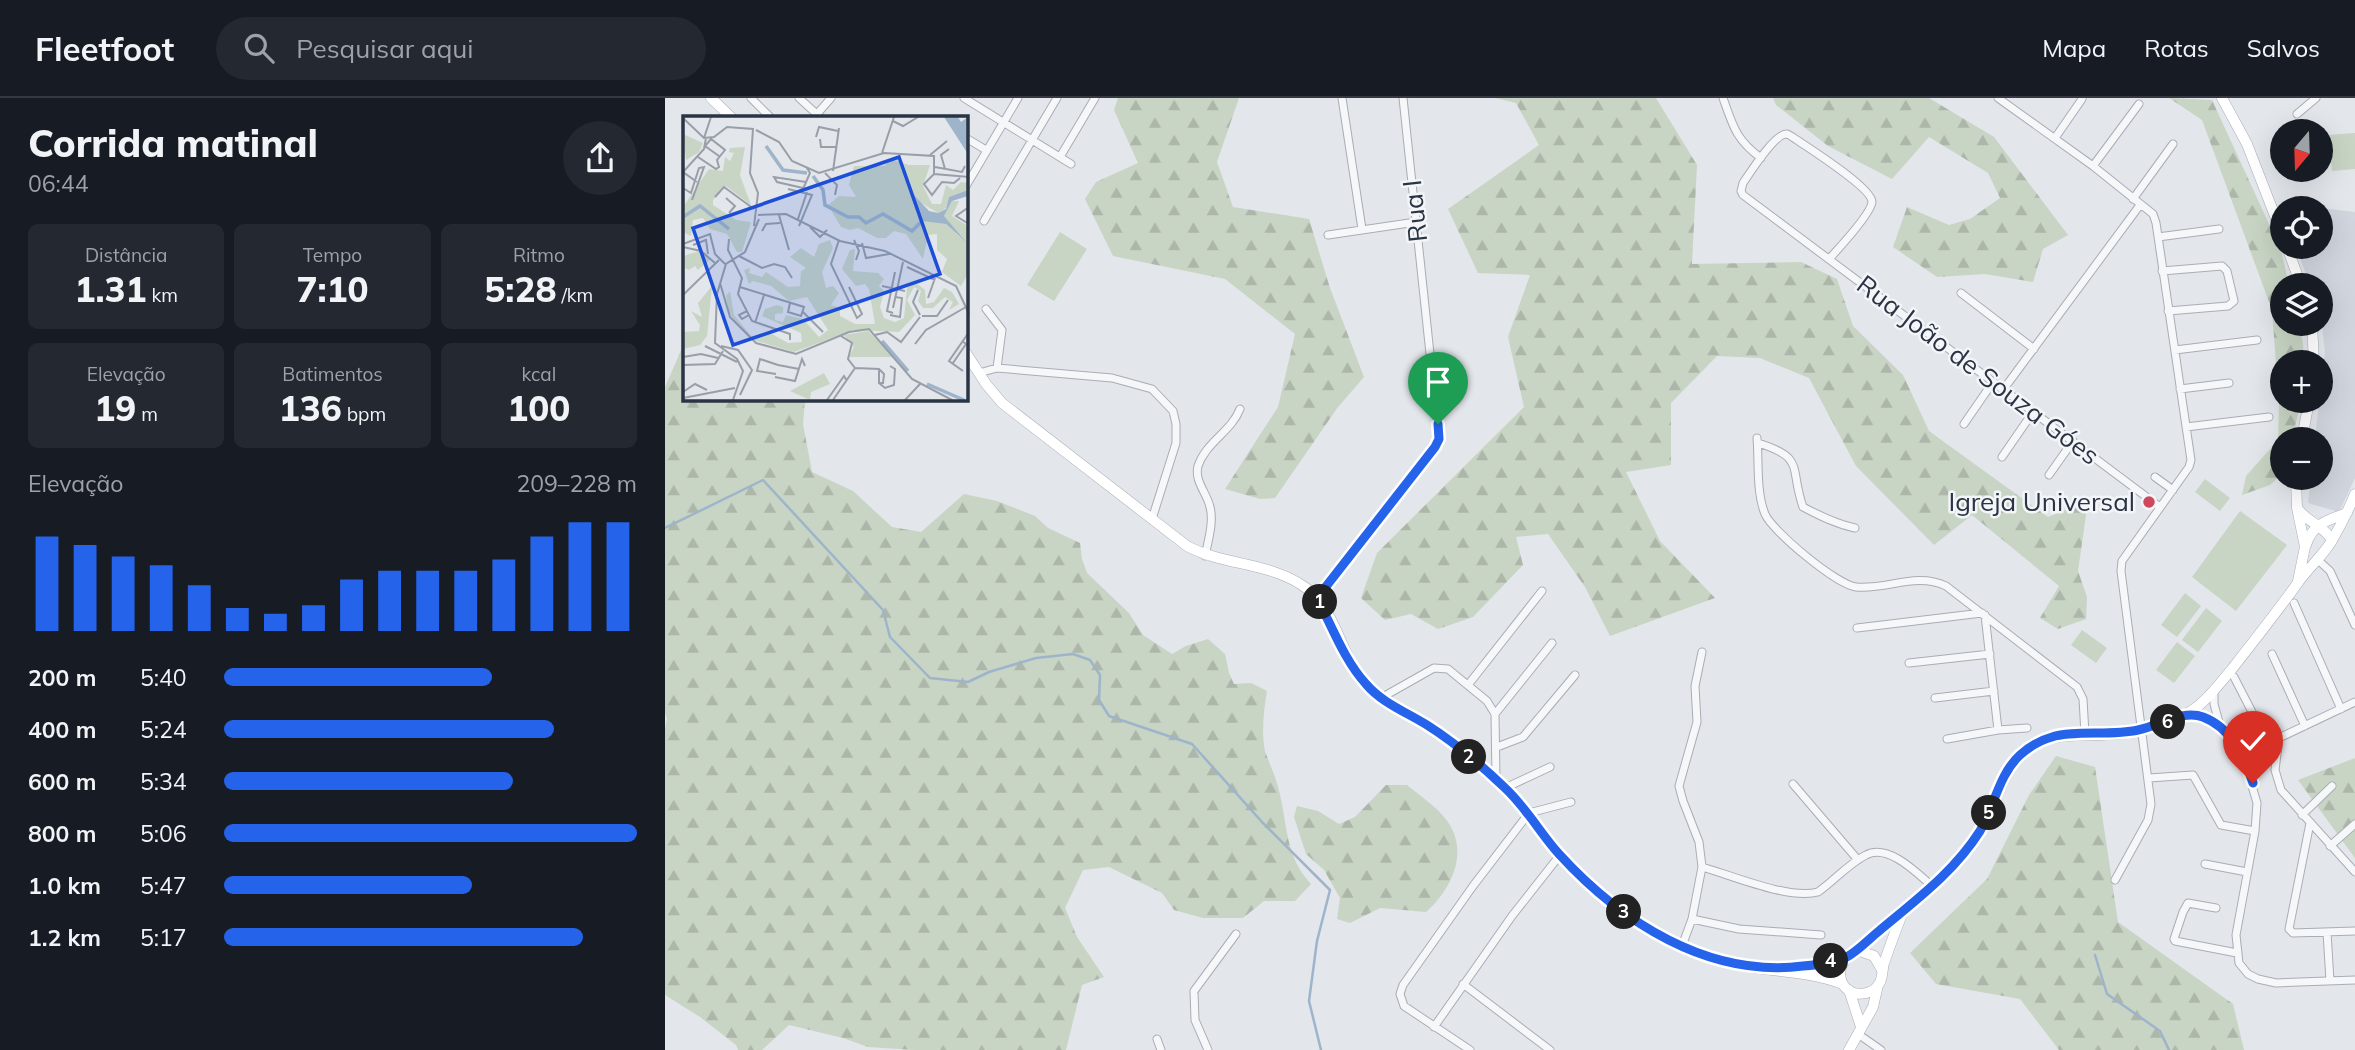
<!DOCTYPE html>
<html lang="pt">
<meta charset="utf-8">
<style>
body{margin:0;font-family:Mulish,sans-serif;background:#242831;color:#f1f3f6;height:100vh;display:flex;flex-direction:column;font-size:26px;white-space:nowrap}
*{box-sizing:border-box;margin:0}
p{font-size:23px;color:#9ea1a6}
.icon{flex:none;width:38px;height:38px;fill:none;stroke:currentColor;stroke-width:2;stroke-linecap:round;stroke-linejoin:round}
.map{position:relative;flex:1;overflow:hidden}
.sheet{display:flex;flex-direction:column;background:#171b24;width:665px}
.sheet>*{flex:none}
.needle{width:46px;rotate:199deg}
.controls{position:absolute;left:1605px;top:21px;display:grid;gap:14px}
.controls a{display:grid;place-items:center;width:63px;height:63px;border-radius:50%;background:#171b24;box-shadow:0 7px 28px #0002;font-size:35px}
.pin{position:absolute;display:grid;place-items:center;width:60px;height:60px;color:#fff;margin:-72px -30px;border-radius:50% 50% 50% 0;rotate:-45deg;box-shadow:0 0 7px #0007}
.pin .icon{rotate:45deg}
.km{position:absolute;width:35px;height:35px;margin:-18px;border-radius:50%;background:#222;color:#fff;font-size:19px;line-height:35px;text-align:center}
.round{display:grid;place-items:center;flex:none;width:74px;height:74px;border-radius:37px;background:#242831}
.headline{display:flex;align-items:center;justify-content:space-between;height:119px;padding:0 28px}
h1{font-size:38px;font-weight:800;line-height:52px}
.stats{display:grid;grid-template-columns:repeat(3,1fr);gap:10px;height:119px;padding:7px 28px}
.stats div{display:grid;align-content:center;border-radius:10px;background:#242831;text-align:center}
.stats b{font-size:35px;font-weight:800}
.stats small{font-size:19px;font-weight:400}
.stats p{font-size:19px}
.chart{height:196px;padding:14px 28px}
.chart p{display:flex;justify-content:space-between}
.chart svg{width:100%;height:126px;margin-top:7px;stroke:#2563eb;stroke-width:6}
ul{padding:0 28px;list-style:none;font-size:23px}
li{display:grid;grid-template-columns:112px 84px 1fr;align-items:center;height:52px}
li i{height:18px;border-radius:9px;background:#2563eb}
header{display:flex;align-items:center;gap:42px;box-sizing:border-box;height:98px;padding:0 35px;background:#171b24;border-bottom:2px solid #363941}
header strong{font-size:33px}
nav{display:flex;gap:38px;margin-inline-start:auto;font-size:24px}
.search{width:490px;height:63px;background:#242831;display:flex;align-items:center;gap:18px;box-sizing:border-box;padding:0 24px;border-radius:38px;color:#9ea1a6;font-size:26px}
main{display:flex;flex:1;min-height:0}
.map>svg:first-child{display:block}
</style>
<header>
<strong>Fleetfoot</strong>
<div class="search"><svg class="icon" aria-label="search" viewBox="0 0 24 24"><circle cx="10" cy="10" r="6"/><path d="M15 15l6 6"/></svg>Pesquisar aqui</div>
<nav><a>Mapa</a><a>Rotas</a><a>Salvos</a></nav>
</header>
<main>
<section class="sheet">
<div class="headline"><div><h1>Corrida matinal</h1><p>06:44</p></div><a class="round"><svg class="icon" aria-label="share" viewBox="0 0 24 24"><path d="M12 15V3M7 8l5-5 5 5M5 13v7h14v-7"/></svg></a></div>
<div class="stats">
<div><p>Distância</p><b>1.31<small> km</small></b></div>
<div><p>Tempo</p><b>7:10</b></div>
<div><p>Ritmo</p><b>5:28<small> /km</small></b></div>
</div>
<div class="stats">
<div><p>Elevação</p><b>19<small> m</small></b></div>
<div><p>Batimentos</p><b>136<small> bpm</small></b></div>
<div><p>kcal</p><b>100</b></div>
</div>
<div class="chart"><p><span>Elevação</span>209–228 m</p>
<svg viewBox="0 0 160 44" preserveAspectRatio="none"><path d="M5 44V11M15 44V14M25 44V18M35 44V21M45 44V28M55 44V36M65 44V38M75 44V35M85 44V26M95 44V23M105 44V23M115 44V23M125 44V19M135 44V11M145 44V6M155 44V6"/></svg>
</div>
<ul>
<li><b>200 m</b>5:40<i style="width:65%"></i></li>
<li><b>400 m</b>5:24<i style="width:80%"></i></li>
<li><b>600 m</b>5:34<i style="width:70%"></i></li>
<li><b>800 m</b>5:06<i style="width:100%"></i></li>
<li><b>1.0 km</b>5:47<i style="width:60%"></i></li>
<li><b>1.2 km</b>5:17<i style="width:87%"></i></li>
</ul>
</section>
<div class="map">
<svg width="1690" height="952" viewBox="0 0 1690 952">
<defs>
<pattern id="forest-firs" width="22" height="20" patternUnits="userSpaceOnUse" patternTransform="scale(1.75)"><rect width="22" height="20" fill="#c8d5c4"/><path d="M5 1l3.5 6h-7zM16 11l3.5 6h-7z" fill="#acb7aa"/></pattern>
</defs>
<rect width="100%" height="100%" fill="#e3e6eb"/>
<path fill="#d1d5dd" d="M1656,110L1690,114V380L1674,414L1643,405L1646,380H1656V341H1650L1660,254L1656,219V187H1645L1631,149H1656Z"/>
<path fill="#c8d5c4" d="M1690,35V71L1667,73L1663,37Z
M395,134L422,151L389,203L362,187Z
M1540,381L1565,400L1555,413L1530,394Z
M1575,413L1622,447L1571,513L1527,479Z
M1520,495L1536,508L1512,539L1496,527Z
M1541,510L1557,523L1533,554L1517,542Z
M1417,532L1442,550L1431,565L1406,547Z
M1512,544L1530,558L1509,585L1491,572Z"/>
<path fill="url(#forest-firs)" d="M453,0H574L552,64L568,109L644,121L665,190L699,279L673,309L610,400L595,401L560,391L613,309L630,236L560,181L448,158L420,101L431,84L473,65L449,12Z
M830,0H991L1032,67L1027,166L1136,164L1172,181L1188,228L1238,277L1264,333L1383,419L1423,403L1413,473L1422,499L1421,521L1393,531L1375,520L1394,488L1307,417L1269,447L1191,368L1144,280L1095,260L1052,258L1006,305V367L961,374L995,443L1050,500L945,538L920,489L883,436L851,439L858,467L808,519L773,531L746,516L720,522L696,500L712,455L859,309L843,239L865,177L813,175L783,111L874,47L851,5Z
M1108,0H1264L1329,39L1403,137L1378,151L1368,184L1320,176L1272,179L1228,149L1242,109L1284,127L1305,121L1335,100L1323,75L1264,39L1227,81L1163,48L1111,7Z
M1504,0L1547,2L1616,152L1624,187H1617V226H1634L1638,246L1639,264H1617V303H1636L1627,341H1617V376L1605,387L1577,397L1581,378L1613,342L1614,306L1607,212L1537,22Z
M19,230V301H140L138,326L147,374L188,393L227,429L256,434L299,396L332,403L370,418L383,430L415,445L417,461L422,475L464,515L478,537L507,556L521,548L543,541L560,556L564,575L569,586L586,585L602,593C599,611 596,634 600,653C604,665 610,677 613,689C623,725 619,757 646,786L630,803H599L578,820H538L509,812L497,795L444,769L418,772L400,810L412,839L439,879L417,887L401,952H249L203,949L178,940L124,927L97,952H73L71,947L35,919L0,897V630L2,621L0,615V289L17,250Z
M1391,658L1430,669L1453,824L1568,906L1579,952H1394L1355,901L1271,886L1245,855L1322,781L1364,697Z
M1690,660V760L1633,682Z
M721,687H742C754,697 769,707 779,719C806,750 788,790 761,814L715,810L685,825L672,821L675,800L659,772L641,756L629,719L632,708L653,713L674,726L690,719Z"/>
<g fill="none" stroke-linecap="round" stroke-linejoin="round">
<path stroke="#9eb4cb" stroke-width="2.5" d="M0,430L98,382L218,512L225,539L265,580L303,584L324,574L371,560L408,556L425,562L435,577L434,602L444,618L527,646L597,724L665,792L652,843L644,903L656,952
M1430,857L1442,896L1495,933L1504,952"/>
<g stroke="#a8adb6" stroke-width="9">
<path id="street" d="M86,0L105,19
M134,0L155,19
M299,0L406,66
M677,0L697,131
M1058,0C1068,28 1071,42 1096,60
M1333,0L1428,68L1488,116L1491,125L1526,362L1524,369L1457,463L1456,473L1486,706L1483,722L1450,782
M152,16L166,0
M1632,16L1651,0
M301,40L321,52
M1390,40L1417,1
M395,59L430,0
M1428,68L1474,6
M301,88L353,0
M1468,101L1508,46
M319,123L392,0
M663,137L751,124
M1493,139L1554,131
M1165,160C1174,150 1206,116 1207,104C1207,90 1145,51 1132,42C1130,41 1125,37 1122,36C1110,35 1085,75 1078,85L1076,93L1078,97L1495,409
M1497,173L1557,168L1562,173L1569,203L1563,208L1503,213
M1296,195L1369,251
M321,211L337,232L332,270
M1510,252L1592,242
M314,275L332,270L447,280L487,291L508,313L511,326V345L487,421
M1515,291L1564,285
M1338,292L1475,107
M1299,326L1328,284
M1521,329L1604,319
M1092,340C1094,364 1091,394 1100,416C1107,433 1172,487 1191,489C1223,492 1250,474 1281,488L1412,589L1418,601L1420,636
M1093,345C1141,360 1124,369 1138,409C1155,418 1171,426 1190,430
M1337,359L1368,314
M1384,377L1408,343
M1490,379L1508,392
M540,458C543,443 549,424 545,409C542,395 529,383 533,368C541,344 566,334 575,311
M1653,462L1665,473L1690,527
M652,500L770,349L774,341L738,0
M1629,505L1676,611
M1320,517L1333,632
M1192,530L1317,515
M1607,556L1640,628
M1244,565L1325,556
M1569,579L1603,645
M803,587L877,493
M1549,592V606L1555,628L1578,657L1592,705L1590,733L1571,837L1574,865L1583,876L1593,881L1611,885L1690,882
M716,600L769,570L783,571L822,603L830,616L831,681
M1270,600L1329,593
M1523,615L1540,620L1554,627
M830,616L887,545
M1614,640L1610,672L1616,692L1690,774
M1282,641L1333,632L1362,630
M832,649L858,639L910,577
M1578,657L1690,604
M1484,680L1528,677L1556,727L1590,733
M1128,686L1193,762
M840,690L885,669
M1637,717L1667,688
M1645,725L1624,831L1628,835L1690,833
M1665,748L1690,726
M1540,766L1582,774
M1037,769C1066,777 1124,802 1153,794C1169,783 1183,766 1201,757C1223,745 1252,775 1267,788
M1551,810L1523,805L1518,814L1509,841L1510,843L1572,855
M1027,821L1074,831L1156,837
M1662,834L1665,883
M1017,848L1027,821L1037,769L1034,744L1018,703L1014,688L1032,624L1030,588L1037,554
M798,886L885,952
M769,929L847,818L895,757
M1193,936L1216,952
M492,941L496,952
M543,952L530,922L529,893L571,836
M805,952L739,908L735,896L738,887L808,788L864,715L906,704"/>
</g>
<g stroke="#a8adb6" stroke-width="11">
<path id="secondary" d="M46,0L66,19
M1557,0L1582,46L1617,136
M1622,149L1636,187
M1647,226L1649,264
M301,255L321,286L337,305L522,448C559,468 606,464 641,490C672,513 676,560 702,588C720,606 743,615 764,628C788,644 809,663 830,681C855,702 872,729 892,754C918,785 955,815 990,835C1019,851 1051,864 1084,869C1116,874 1147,874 1178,886
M1637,341L1644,303
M1631,380L1632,410L1640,449L1633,483
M1632,410C1642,424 1658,427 1667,442
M1641,447C1647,426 1663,422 1682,415
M1187,855C1231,818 1282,785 1313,736C1326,716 1333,693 1344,672C1375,625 1413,642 1460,635C1480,632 1503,626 1521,616C1540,606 1553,587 1567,571C1589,543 1611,515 1632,486C1642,471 1656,460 1666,444C1675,429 1683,413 1690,396
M1126,870L1181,859
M1217,872L1209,858L1195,853C1163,861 1173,902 1201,895C1206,894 1211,891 1214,886C1218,880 1217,872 1219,865C1225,848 1231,831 1238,814
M1184,892L1196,929
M1184,952L1208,909L1213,887"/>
</g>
<use href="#street" stroke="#f6f7f9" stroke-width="7"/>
<use href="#secondary" stroke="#fff" stroke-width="10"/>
</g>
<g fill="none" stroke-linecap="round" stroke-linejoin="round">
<g stroke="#fff" stroke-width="14">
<path id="route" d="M773,326L774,341L770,349L652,500C667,528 679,562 701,586C717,605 741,614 762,627C789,644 816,667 839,689C861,709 875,735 894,756C956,824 1043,880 1138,868C1151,867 1168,865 1180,860C1192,854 1204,841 1214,833C1251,802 1289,774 1315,733C1329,709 1334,676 1355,657C1364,649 1376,642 1387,639C1408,632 1447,638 1473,632C1494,628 1518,611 1538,619C1567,630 1579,659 1588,685"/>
</g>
<use href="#route" stroke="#2563eb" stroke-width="9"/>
</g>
<circle fill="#d0485c" stroke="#f3f5f8" stroke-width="2.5" cx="1484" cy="404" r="7"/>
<g text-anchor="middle" stroke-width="5" stroke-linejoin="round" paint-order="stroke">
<g font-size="26" fill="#2a3444" stroke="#f3f5f8">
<text transform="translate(750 113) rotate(-96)" y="9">Rua I</text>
<text transform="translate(1313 272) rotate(37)" y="9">Rua João de Souza Góes</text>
</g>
<g font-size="26" fill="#2a3444" stroke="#f3f5f8" text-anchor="end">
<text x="1470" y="413">Igreja Universal</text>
</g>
</g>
<g transform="translate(18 18)">
<rect width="285" height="285" fill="#e3e6eb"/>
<path d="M0,18L20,27L16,36L3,44ZM62,31L57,59L68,89L43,70L30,84V89L53,104L68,106L59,136H54L44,118L27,113L20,102L10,104L8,120L0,116V91L26,53L40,55L42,41L47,45L51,37L46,36L47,32ZM206,43L226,49H247L240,70L249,88H258L263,69L270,74L278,66L285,67V74L266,81L263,92L255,97L230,82L239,104L263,108L279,123L261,100L269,85H276L269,100L285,110V158L278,170L259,156L264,143L254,134V118L245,119L240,143L223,118L211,115L203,122H194L175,112L167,114L158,111L145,89L156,80L173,81L166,69L171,50H202ZM147,124L150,132L139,156L143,172L150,170L156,177L148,189L157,192V200L172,208H192L186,173L182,168L173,170L159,153L167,134L172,133L170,155L195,157L201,163L196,170L201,175L197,191L201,202L212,206L221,202L224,172L232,166L242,174L243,188L251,186L261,172L269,176L276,188L266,194L270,186L262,181L250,192H240L235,185L238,175L231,171L224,184L232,199L216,216L170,214L111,236L67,223L46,197L43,180L47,175L51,199L68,220L89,218L105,227L119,226L118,217L79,200L82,193L94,189L100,191V197L92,198V204L100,206L103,199L120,203L136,221L145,214L124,181L106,185L88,170L70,165L66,168L61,154L67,152L66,157L79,161L83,156L105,171L117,170L118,155L123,152L107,141L118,132L131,141L136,128ZM17,135L28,143L15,154L12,150L6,154L0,151V140ZM29,170L24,220L17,229L0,233V216L16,215L17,209L8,195L19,201L15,187ZM141,257L147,268L128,276L127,284L107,275Z" fill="#c8d5c4"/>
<path d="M185,215L211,241H166L171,231L161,219Z" fill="#c8d5c4"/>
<path d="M261,1H275L278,6L285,1V38ZM285,74V80L269,85L261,100L283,126L263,108L239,105L230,78L246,95L255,97L263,93L266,81Z" fill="#9eb4cb"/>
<path fill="none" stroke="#9eb4cb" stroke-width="3.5" d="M83,30L100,54L124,57M130,60L140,74L142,89L165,101H176L183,107L200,98L229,115L239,105M0,101L17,90L46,113M199,225L225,255M244,268L281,284"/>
<path fill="none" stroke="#999fa8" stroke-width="2" d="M0,2L21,22L31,21L44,11L70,13L67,57L75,77L71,110M210,5L220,10L235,1M73,14L96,26L109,45L136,57L201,37L251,40V58L241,68L249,79L259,66L271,67L277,62M133,21L136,11L155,15M21,22L28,1M137,23L138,31H153M199,37L211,1M247,39L264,25M15,41L33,53L36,51L34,44L42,34L28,23L22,30L36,40M252,51L279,56L282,50M262,53L258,39L266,33M150,55L156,12M142,57L154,69L152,79M251,58L286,61M14,66L0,56L21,33L23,22M0,72L8,77L16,52L21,51L9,84M120,72L94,66L91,61L123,66M105,73L129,79L116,110M120,73L127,57L124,52M32,81L41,71L71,93M43,82L52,90L46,97M286,91L273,100L286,108M75,99L103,98L157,125L202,135L273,170L286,198M96,99L106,134M115,103L124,76M127,111L137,121L144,114M79,115L83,108L97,107M46,123L45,134L59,162L55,178L69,205L107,218V224M156,124L148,148L174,202L179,198L166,171M171,124L176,135L173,144M179,127L183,142L206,138M0,128L27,118L32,138L42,148M10,129L23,124L25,138M0,131L18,135L32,147M56,140L79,152L91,148L102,151L109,162M224,151L252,164M37,167L47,201L73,227L113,238L166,216L186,213L229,263L269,284M199,170L222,175M57,171L121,191L118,200L105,196L107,187M235,174L230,186L237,199M0,179L36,144M245,182L252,162M210,192L220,146M64,195L56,199L59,203L66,199M120,196L140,216M210,197L204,195L212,156M207,199L217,201L219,182L212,181M239,200H254L265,184M72,207L81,179M192,219L204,216L218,226L237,201M158,220L169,227L165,243L172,252M232,228L243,214L283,191M22,230L54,246M38,230L55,234L69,254L57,279M0,241L18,238L35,242M270,247L283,228L279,225M0,249L32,248L40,235M95,249L116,253M172,252L196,253L201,258L200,267H196V253M280,255L266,245L286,216M93,258L74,255L77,243L95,249M92,261L112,265L119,243L122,250M196,267L202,272L211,269L212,253L207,250M0,276L12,268L24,274M0,282L52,272M50,284L60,255L54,243L32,227L34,178L43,148L62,136L76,103M144,284L161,260L164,265M150,284L172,252M222,284L237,268"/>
<path fill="#1d4ed8" fill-opacity="0.15" stroke="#1d4ed8" stroke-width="3.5" d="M216,41L257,158L50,229L10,112Z"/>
<rect width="285" height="285" fill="none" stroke="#2a3444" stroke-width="3.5"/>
</g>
</svg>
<div class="controls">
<a><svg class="needle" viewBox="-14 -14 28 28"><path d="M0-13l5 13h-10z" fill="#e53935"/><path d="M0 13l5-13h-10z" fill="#9ea1a6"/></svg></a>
<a><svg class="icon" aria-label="locate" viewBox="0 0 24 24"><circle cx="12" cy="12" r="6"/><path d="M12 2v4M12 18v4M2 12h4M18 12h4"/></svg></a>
<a><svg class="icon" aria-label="layers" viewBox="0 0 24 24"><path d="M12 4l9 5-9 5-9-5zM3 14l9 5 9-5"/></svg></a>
<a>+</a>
<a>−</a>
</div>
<div class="pin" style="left:773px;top:326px;background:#1e9e55"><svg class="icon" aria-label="arrive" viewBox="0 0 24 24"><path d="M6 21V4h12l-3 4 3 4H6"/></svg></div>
<div class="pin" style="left:1588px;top:685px;background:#d93025"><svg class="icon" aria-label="check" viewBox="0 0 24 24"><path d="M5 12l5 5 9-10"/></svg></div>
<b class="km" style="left:655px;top:504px">1</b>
<b class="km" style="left:804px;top:659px">2</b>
<b class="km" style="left:959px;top:814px">3</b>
<b class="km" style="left:1166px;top:863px">4</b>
<b class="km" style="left:1324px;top:715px">5</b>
<b class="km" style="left:1503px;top:624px">6</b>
</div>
</main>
